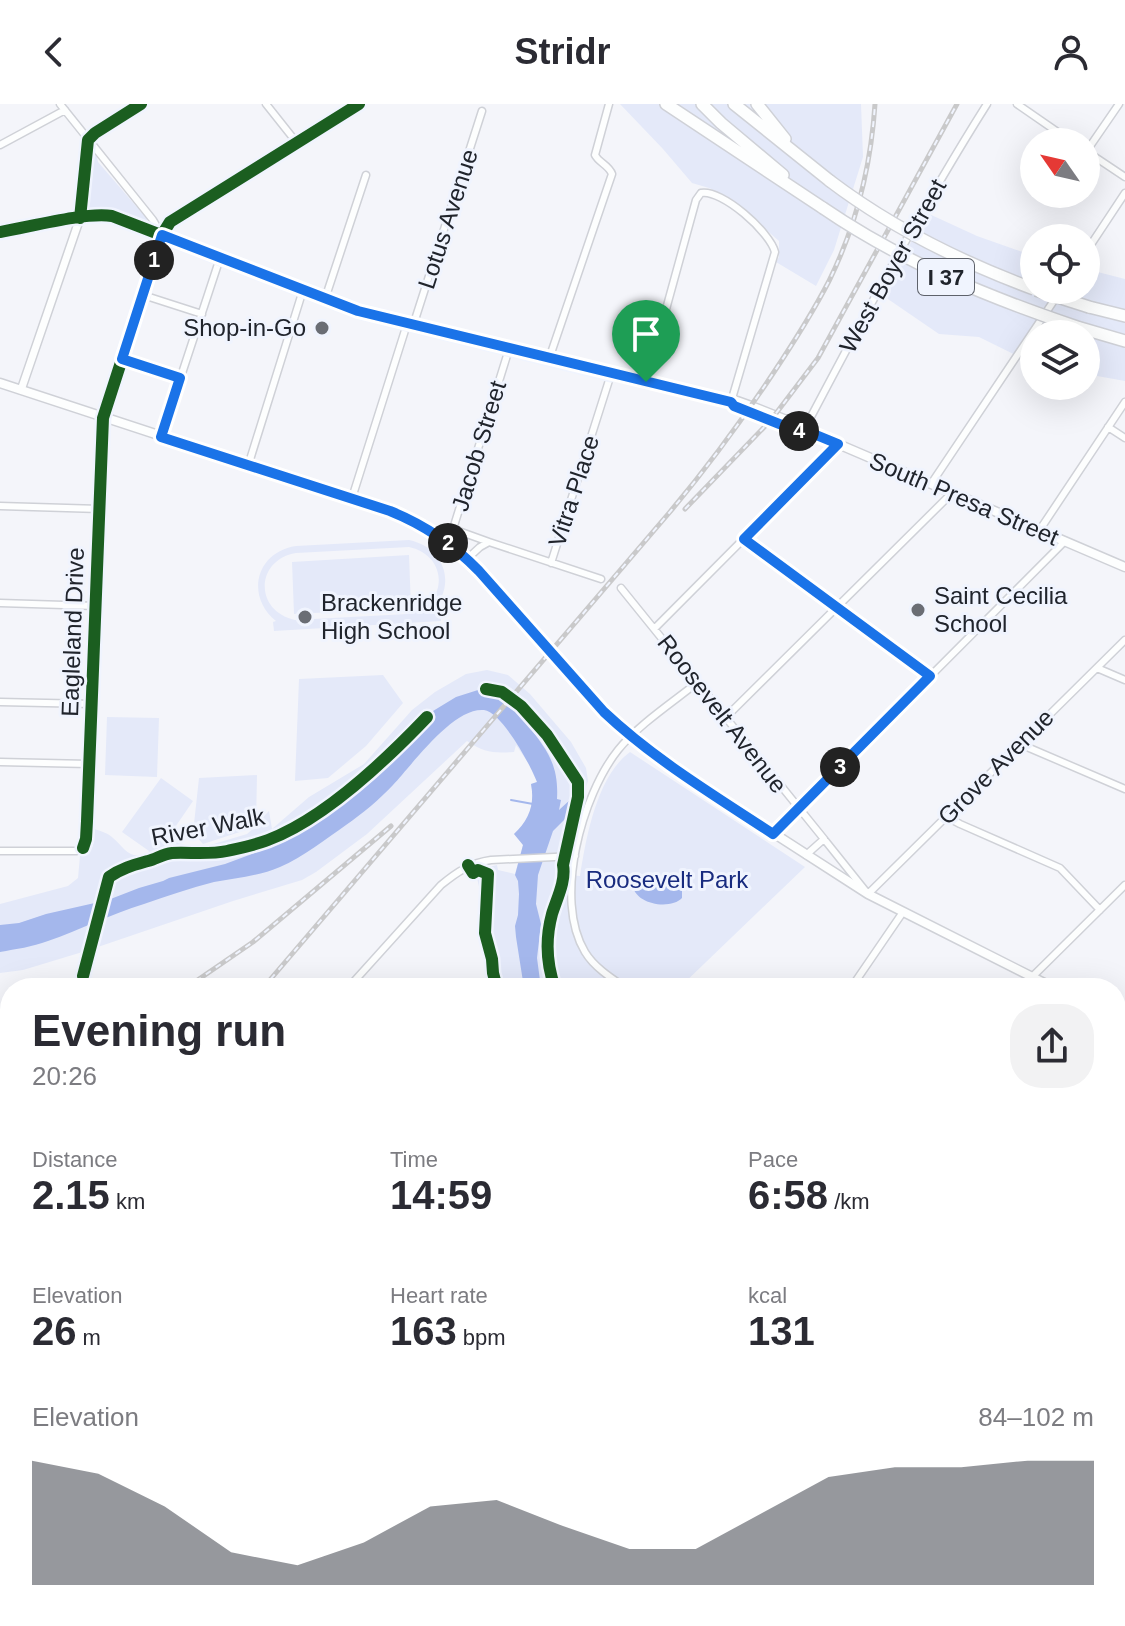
<!DOCTYPE html>
<meta charset="utf-8">
<style>
body{margin:0;font-family:Arial,sans-serif;background:#f2f2f3;color:#2b2b33;height:100vh;display:flex;flex-direction:column;font-size:30px;white-space:nowrap}
*{box-sizing:border-box;margin:0}
p{font-size:26px;color:#7c7c81}
.icon{flex:none;width:44px;height:44px;fill:none;stroke:currentColor;stroke-width:2;stroke-linecap:round;stroke-linejoin:round}
.map{position:relative;flex:1;overflow:hidden}
.panel{position:absolute;left:0px;top:874px;width:1126px;height:648px;display:flex;flex-direction:column;background:#fff;border-radius:32px 32px 0 0;box-shadow:0 8px 32px #0002}
.panel>*{flex:none}
.needle{width:52px;rotate:304deg}
.fabs{position:absolute;left:1020px;top:24px;display:grid;gap:16px}
.fabs a{display:grid;place-items:center;width:80px;height:80px;border-radius:50%;background:#fff;box-shadow:0 8px 32px #0002;font-size:40px}
.pin{position:absolute;display:grid;place-items:center;width:68px;height:68px;color:#fff;margin:-82px -34px;border-radius:50% 50% 50% 0;rotate:-45deg;box-shadow:0 0 8px #0007}
.pin .icon{rotate:45deg}
.km{position:absolute;width:40px;height:40px;margin:-20px;border-radius:50%;background:#222;color:#fff;font-size:22px;line-height:40px;text-align:center}
.round{display:grid;place-items:center;flex:none;width:84px;height:84px;border-radius:32px;background:#f2f2f3}
.headline{display:flex;align-items:center;justify-content:space-between;height:136px;padding:0 32px}
h1{font-size:44px;font-weight:800;line-height:60px}
.figures{display:grid;grid-template-columns:repeat(3,1fr);gap:12px;height:136px;padding:8px 32px}
.figures div{display:grid;align-content:center}
.figures b{font-size:40px;font-weight:800}
.figures small{font-size:22px;font-weight:400}
.figures p{font-size:22px}
.chart{height:224px;padding:16px 32px}
.chart p{display:flex;justify-content:space-between}
.chart svg{width:100%;height:144px;margin-top:8px;fill:#6a6d74;opacity:.7}
header{display:flex;justify-content:space-between;align-items:center;height:104px;padding:0 32px;background:#fff;font-size:36px;font-weight:800}
.map>svg:first-child{display:block}
</style>
<header><svg class="icon" aria-label="back" viewBox="0 0 24 24"><path d="M15 5l-7 7 7 7"/></svg>Stridr<svg class="icon" aria-label="person" viewBox="0 0 24 24"><circle cx="12" cy="8" r="4"/><path d="M4 21q1-7 8-7t8 7"/></svg></header>
<div class="map">
<svg width="1125" height="1522" viewBox="0 0 1125 1522">
<rect width="100%" height="100%" fill="#f4f5fa"/>
<path fill="#e4e9f9" fill-rule="evenodd" d="M620,0H861L863,53L834,146L816,182L776,158L779,153V137L728,93L709,84L692,79L663,45Z
M94,50L97,53L98,58L142,109L146,112L147,115L145,119L104,104L85,106L89,54Z
M927,109L977,132L1034,152V186H1086V165L1125,175V277L1086,270V230H1034V260L979,233L939,230L882,191Z
M409,436C446,444 457,482 431,508H440L441,517L274,527L273,518L276,517C245,492 256,448 296,442ZM409,443C450,452 448,503 407,510L295,516C254,507 255,456 296,449Z
M409,451L411,504L294,510L292,458Z
M487,566L508,571L530,590L571,638L586,664L588,677L573,721L567,771L580,772C586,733 597,672 630,648L805,763L679,884H492L483,832L484,803L475,766L497,761L498,766L515,770L523,741L514,730C529,716 535,700 531,680L537,678L529,660L516,641L514,648C493,649 485,649 467,637L367,730L316,768L302,776L233,797L89,846L23,866L0,869V800L68,782L78,774L80,752C95,749 94,738 94,725C101,727 108,729 113,734C125,744 129,757 148,749L149,747L122,728L161,674L193,697L167,735L197,745L247,730L255,723L203,740L193,729L199,674L257,671L256,720L269,707L272,725L309,693L364,660L412,606L435,588L466,570Z
M383,571L403,599L366,642L328,674L295,677L299,575Z
M107,613L159,614L157,673L105,671Z
M1125,1245V1387L1116,1395V1253Z
M818,1512H908L902,1522H809Z"/>
<path fill="#a4b7ec" d="M478,586C503,587 514,602 528,621C547,646 559,661 557,695L561,696L559,706L571,695L568,712L553,727L538,771L536,800L541,820L537,854L541,884H524L516,833L515,822L518,811L519,790L518,777L515,771L523,741L514,730C529,716 535,700 531,680L537,678C531,662 502,608 484,606C453,603 412,661 393,681C380,695 362,710 346,721C326,735 303,753 280,763C259,772 236,774 214,778C191,784 167,792 144,800C111,810 80,826 48,837C32,843 16,845 0,848V821L19,819L46,810L108,796L139,784L163,777L169,774L225,760L281,739L296,730L330,707L372,673L402,645L405,635L433,607L456,593Z
M639,771L678,781L682,786V794C670,807 629,800 633,776Z"/>
<g fill="none" stroke-linecap="round" stroke-linejoin="round">
<path stroke="#a4b7ec" stroke-width="2" d="M511,696L533,700"/>
<g stroke="#cfd1d7" stroke-width="9">
<path id="minor" d="M60,0L153,116L162,131
M266,0L297,39
M1017,0L1072,38
M0,41L65,6
M1086,47L1125,73
M1086,48L1119,0
M1086,148L1125,89
M143,191L202,210
M325,195L366,71
M413,222L482,7
M122,255L180,274
M549,255L612,70C609,61 599,59 595,51L609,0
M646,278L696,96L701,89C722,85 770,128 775,148L731,298
M1108,323L1125,334
M804,326C862,216 920,106 987,0
M161,333L220,154
M248,362L303,186
M931,380L1061,186
M352,394L407,220
M0,402L100,405
M453,425L489,438
M1039,427L1125,298
M744,435L930,572
M446,438L453,425L509,245
M467,455L480,443L489,438L601,475
M551,459L611,270
M621,484L824,735L806,751
M0,499L96,502
M655,524L838,340
M1097,564L1125,576
M0,598L92,600
M725,614L952,389
M1020,640L1125,685
M0,658L89,660
M947,713L960,720L1060,764L1100,806
M773,730L1065,437
M824,735L868,790L1125,536
M0,747H76L83,744
M1032,873L1125,781
M348,884L441,781C457,768 470,759 491,756L575,752
M626,884C611,874 594,863 585,848C553,795 582,691 618,646C638,621 673,598 698,578
M851,884L903,808
M1116,947L1125,938
M0,1297L10,1284
M0,1494L10,1482
M152,1522L161,1512
M473,1522L481,1512"/>
</g>
<g stroke="#cfd1d7" stroke-width="10">
<path id="tertiary" d="M21,286L80,114L88,36L95,29L141,0
M83,744L86,735L87,717L103,314L162,131L170,118L359,0
M1071,1522L1073,1512"/>
</g>
<g stroke="#cfd1d7" stroke-width="11">
<path id="secondary" d="M0,128C30,123 84,108 112,112L358,207L731,298L737,297L751,302L799,321L804,326
M0,279L390,407L409,415L433,428L467,455L604,608L632,633L666,660L868,790L1054,884
M731,299L734,302L797,327L804,326L838,340L1125,463
M1116,915L1125,919
M0,1281L5,1291L10,1294
M1116,1451H1125
M320,1512L332,1522
M449,1522L474,1512"/>
</g>
<g stroke="#cfd1d7" stroke-width="14">
<path id="motorway" d="M666,0L823,104
M702,0L721,19L783,71
M734,0L830,77
M757,0L785,35
M1089,203L1125,212
M1077,223L1125,237
M1116,1312L1125,1304
M1116,1344L1125,1335
M896,1522L907,1512
M930,1522L941,1512"/>
</g>
<use href="#minor" stroke="#fdfefe" stroke-width="6"/>
<use href="#tertiary" stroke="#fdfefe" stroke-width="7"/>
<use href="#secondary" stroke="#fdfefe" stroke-width="8"/>
<use href="#motorway" stroke="#fdfefe" stroke-width="11"/>
<g stroke="#c9c9ca" stroke-width="5">
<path id="rail" d="M685,405L771,316L818,254L957,0
M186,884L253,838L391,722
M263,884L669,409C706,365 740,319 772,271C792,241 812,210 829,177C856,122 871,61 875,0
M0,950L10,947
M0,1200L10,1188
M1116,1226L1125,1223"/>
</g>
<use href="#rail" stroke="#f0f4fe" stroke-width="2" stroke-dasharray="6" stroke-linecap="butt"/>
<g stroke="#cfd1d7" stroke-width="14" stroke-linecap="butt">
<path id="motorway-bridge" d="M830,77C892,124 961,158 1034,185
M823,104C902,158 988,193 1077,223
M1036,186L1089,203"/>
</g>
<use href="#motorway-bridge" stroke="#fdfefe" stroke-width="11"/>
<g stroke="#f0f4fe" stroke-width="17">
<path id="cycleway" d="M80,114L88,36L95,29L141,0
M0,128C30,123 84,108 112,112L358,207L611,270
M486,585L502,588L521,602L547,631L578,678V693L563,761C566,777 557,794 552,810C545,836 546,859 555,884
M83,744L86,735L87,717L103,314L162,131L170,118L359,0
M468,761L473,769L478,766L488,770L485,829L492,855L493,869L497,884
M83,872L109,773C122,764 134,761 148,757C156,755 163,750 172,749C190,748 208,751 227,747C240,744 255,741 268,736C324,715 386,656 427,613"/>
</g>
<use href="#cycleway" stroke="#1b5e20" stroke-width="12"/>
</g>
<g fill="none" stroke-linecap="round" stroke-linejoin="round">
<g stroke="#fff" stroke-width="16">
<path id="route" d="M162,131L358,207L731,298L734,302L797,327L804,326L838,340L744,435L930,572L773,730C714,691 655,656 604,608L479,467C453,440 425,421 390,407L161,333L180,274L122,255Z"/>
</g>
<use href="#route" stroke="#1a73e8" stroke-width="10"/>
</g>
<g fill="#6a6d74" stroke="#f0f4fe" stroke-width="3">
<circle cx="322" cy="224" r="8"/>
<circle cx="918" cy="506" r="8"/>
<circle cx="305" cy="513" r="8"/>
</g>
<g text-anchor="middle" stroke-width="6" stroke-linejoin="round" paint-order="stroke">
<rect fill="#f0f4fe" stroke="#5e626b" stroke-width="2" x="918" y="155" width="56" height="36" rx="6"/>
<g font-size="22" font-weight="bold" fill="#20242c">
<text x="946" y="181">I 37</text>
</g>
<g font-size="24" fill="#20242c" stroke="#f0f4fe">
<text transform="translate(448 115) rotate(-72)" y="8">Lotus Avenue</text>
<text transform="translate(893 162) rotate(-61)" y="8">West Boyer Street</text>
<text transform="translate(479 342) rotate(-73)" y="8">Jacob Street</text>
<text transform="translate(574 387) rotate(-72)" y="8">Vitra Place</text>
<text transform="translate(964 395) rotate(23)" y="8">South Presa Street</text>
<text transform="translate(73 528) rotate(-88)" y="8">Eagleland Drive</text>
<text transform="translate(722 610) rotate(52)" y="8">Roosevelt Avenue</text>
<text transform="translate(996 663) rotate(-45)" y="8">Grove Avenue</text>
<text transform="translate(208 723) rotate(-11)" y="8">River Walk</text>
</g>
<g font-size="24" fill="#20242c" stroke="#f0f4fe" text-anchor="start">
<text x="306" y="232" text-anchor="end">Shop-in-Go</text>
<text x="934" y="500">Saint Cecilia<tspan x="934" dy="28">School</tspan></text>
<text x="321" y="507">Brackenridge<tspan x="321" dy="28">High School</tspan></text>
</g>
<g font-size="24" fill="#182b7f" stroke="#f0f4fe">
<text x="667" y="784">Roosevelt Park</text>
</g>
</g>
</svg>
<div class="fabs">
<a><svg class="needle" viewBox="-14 -14 28 28"><path d="M0-13l5 13h-10z" fill="#e53935"/><path d="M0 13l5-13h-10z" fill="#7c7c81"/></svg></a>
<a><svg class="icon" aria-label="locate" viewBox="0 0 24 24"><circle cx="12" cy="12" r="6"/><path d="M12 2v4M12 18v4M2 12h4M18 12h4"/></svg></a>
<a><svg class="icon" aria-label="layers" viewBox="0 0 24 24"><path d="M12 4l9 5-9 5-9-5zM3 14l9 5 9-5"/></svg></a>
</div>
<div class="pin" style="left:646px;top:278px;background:#1e9e55"><svg class="icon" aria-label="arrive" viewBox="0 0 24 24"><path d="M6 21V4h12l-3 4 3 4H6"/></svg></div>
<b class="km" style="left:154px;top:156px">1</b>
<b class="km" style="left:448px;top:439px">2</b>
<b class="km" style="left:840px;top:663px">3</b>
<b class="km" style="left:799px;top:327px">4</b>
<section class="panel">
<div class="headline"><div><h1>Evening run</h1><p>20:26</p></div><a class="round"><svg class="icon" aria-label="share" viewBox="0 0 24 24"><path d="M12 15V3M7 8l5-5 5 5M5 13v7h14v-7"/></svg></a></div>
<div class="figures">
<div><p>Distance</p><b>2.15<small> km</small></b></div>
<div><p>Time</p><b>14:59</b></div>
<div><p>Pace</p><b>6:58<small> /km</small></b></div>
</div>
<div class="figures">
<div><p>Elevation</p><b>26<small> m</small></b></div>
<div><p>Heart rate</p><b>163<small> bpm</small></b></div>
<div><p>kcal</p><b>131</b></div>
</div>
<div class="chart"><p><span>Elevation</span>84–102 m</p>
<svg viewBox="0 0 160 44" preserveAspectRatio="none"><path d="M0 44V6L10 10L20 20L30 34L40 38L50 31L60 20L70 18L80 26L90 33L100 33L110 22L120 11L130 8L140 8L150 6L160 6V44z"/></svg>
</div>
</section>
</div>
